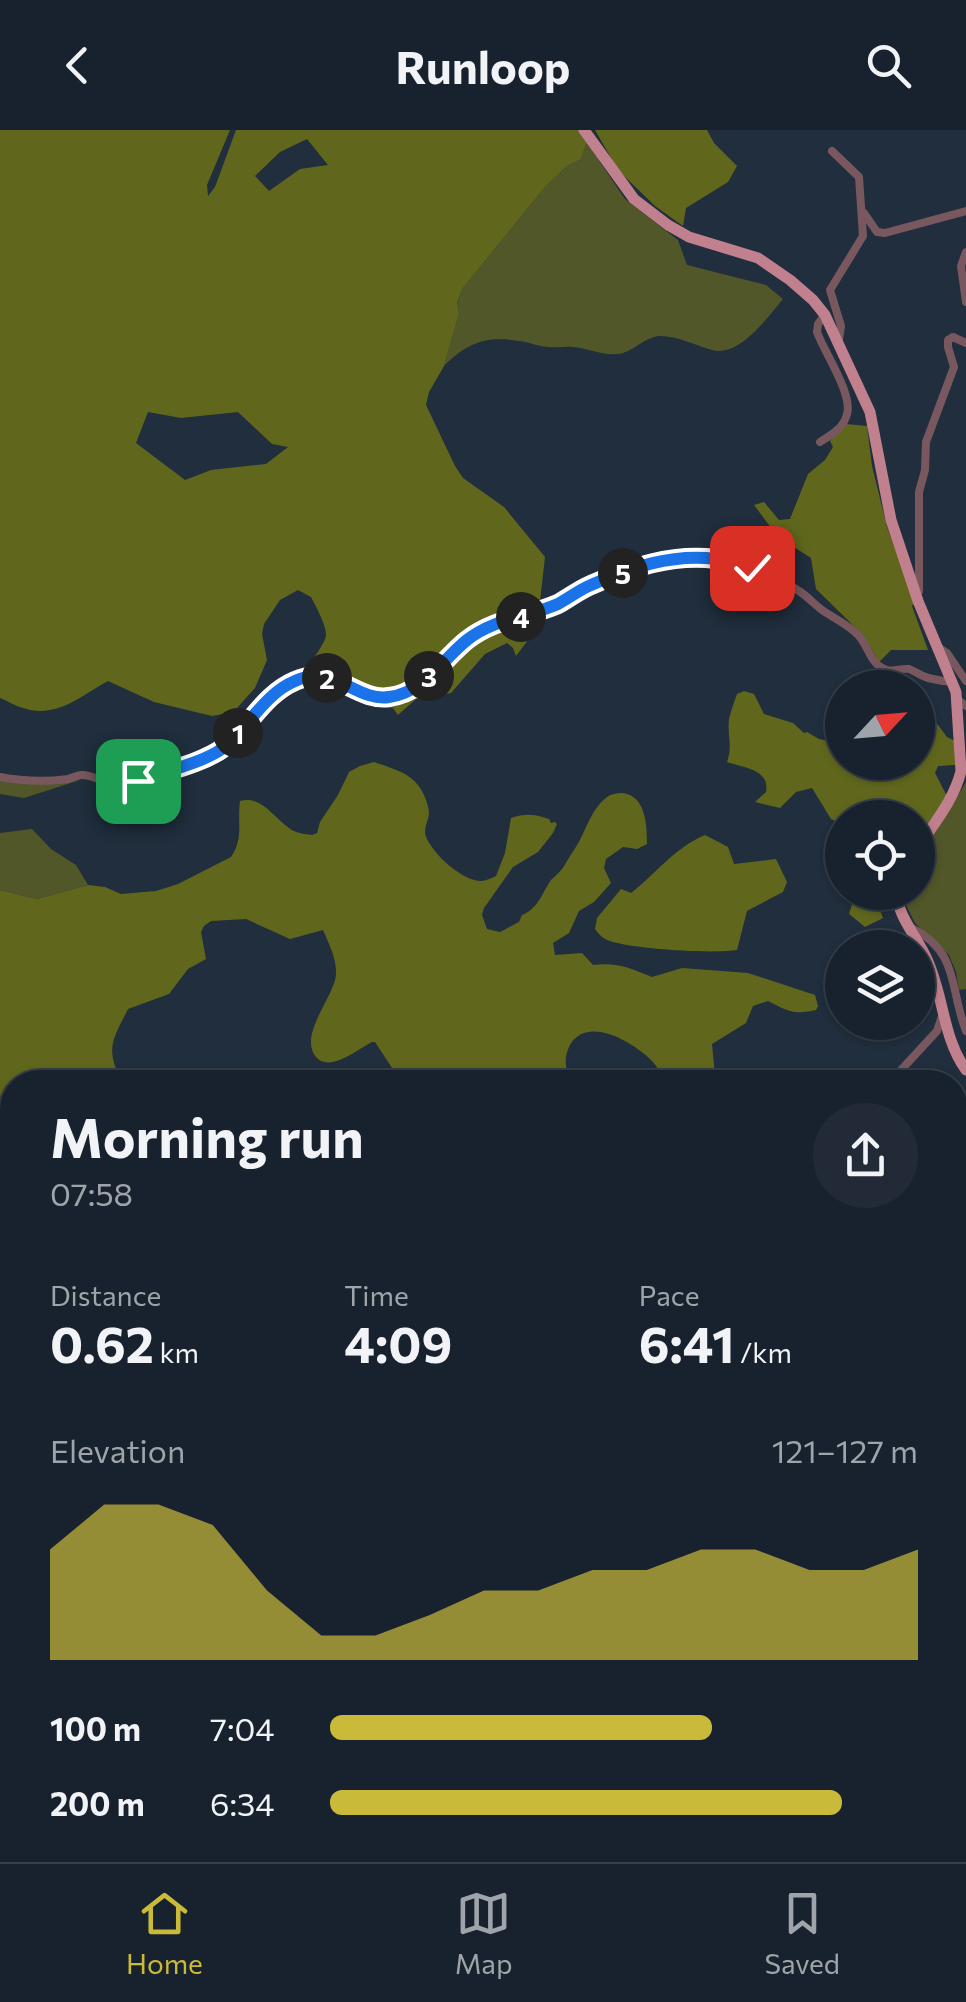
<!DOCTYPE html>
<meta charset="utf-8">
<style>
body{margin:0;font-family:Commissioner,sans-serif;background:#212a36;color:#f1f3f6;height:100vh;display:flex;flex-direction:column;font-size:38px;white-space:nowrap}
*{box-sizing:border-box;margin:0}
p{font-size:32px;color:#9fa4aa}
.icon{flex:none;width:55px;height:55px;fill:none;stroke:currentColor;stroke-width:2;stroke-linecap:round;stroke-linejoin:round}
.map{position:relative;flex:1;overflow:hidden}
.panel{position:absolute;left:0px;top:940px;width:968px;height:792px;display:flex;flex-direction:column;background:#18222e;border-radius:40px 40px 0 0;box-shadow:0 2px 8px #0004,0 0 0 2px #363f4a}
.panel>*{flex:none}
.needle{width:65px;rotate:64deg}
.controls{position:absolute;left:825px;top:540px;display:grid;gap:20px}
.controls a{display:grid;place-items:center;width:110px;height:110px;border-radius:50%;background:#18222e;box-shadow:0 2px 8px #0004,0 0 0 2px #363f4a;font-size:50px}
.pin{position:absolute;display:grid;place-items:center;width:85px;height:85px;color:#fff;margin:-42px;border-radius:20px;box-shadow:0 5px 15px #0006}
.km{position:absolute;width:50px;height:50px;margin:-25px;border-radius:50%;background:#222;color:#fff;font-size:28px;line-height:50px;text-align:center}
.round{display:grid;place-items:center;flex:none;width:105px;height:105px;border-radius:52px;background:#212a36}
.summary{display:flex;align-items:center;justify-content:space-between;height:170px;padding:0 50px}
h1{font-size:55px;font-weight:700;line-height:75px}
.metrics{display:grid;grid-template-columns:repeat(3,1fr);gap:15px;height:170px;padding:10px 50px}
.metrics div{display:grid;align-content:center}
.metrics b{font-size:50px;font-weight:700}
.metrics small{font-size:28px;font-weight:400}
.metrics p{font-size:28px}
.chart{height:280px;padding:20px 50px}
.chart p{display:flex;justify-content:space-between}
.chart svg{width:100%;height:180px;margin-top:10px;fill:#caba3a;opacity:.7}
ul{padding:0 50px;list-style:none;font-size:32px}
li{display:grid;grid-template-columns:160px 120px 1fr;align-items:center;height:75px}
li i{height:25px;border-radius:12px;background:#caba3a}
header{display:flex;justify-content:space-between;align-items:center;height:130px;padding:0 50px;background:#18222e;font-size:45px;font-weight:700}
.tab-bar{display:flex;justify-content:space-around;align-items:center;height:140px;border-top:2px solid #363f4a;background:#18222e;font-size:28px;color:#9fa4aa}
.tab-bar a{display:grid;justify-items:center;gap:5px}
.tab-bar .current{color:#caba3a}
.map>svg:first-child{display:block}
</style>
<header><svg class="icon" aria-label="back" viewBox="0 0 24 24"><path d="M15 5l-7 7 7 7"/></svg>Runloop<svg class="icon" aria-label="search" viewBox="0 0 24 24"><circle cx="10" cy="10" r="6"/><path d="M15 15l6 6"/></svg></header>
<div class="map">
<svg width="966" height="1732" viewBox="0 0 966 1732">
<rect width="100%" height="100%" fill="#202e3d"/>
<path fill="#515729" d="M587,13L625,69L678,110L687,135L766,155L783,169C767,188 739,228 712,220C694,215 678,206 660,206C644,207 632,223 618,224C603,226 588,218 573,217C565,216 557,218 549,217C539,217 529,212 519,211C487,206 468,212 444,236L459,184L457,174L463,158L546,56L567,36L580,30Z
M0,649L38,653L80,650L24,668L0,664Z
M966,652V859L959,860L956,842L949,825L915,793L906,775L904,763L918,762V730Z
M32,699L51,719L76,735L88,755L37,769L0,760V703Z"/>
<path fill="#60671d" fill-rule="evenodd" d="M0,0H230L207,55L208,66L215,57L236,0H579L587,13L580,30L567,36L546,56L463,158L457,173L459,184L444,236L429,262L426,275L455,336L463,348L504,377L545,427L537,498L516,526L513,518L507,513L485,524L451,563L416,569L398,585L393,578L374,576L311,549L306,541C310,533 326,512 326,505C326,494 316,477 311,467L298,460L280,470L264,494L262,504L267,530L255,558L237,578L223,584L212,586L154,572L108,551C81,566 56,589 23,578C15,576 8,571 0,568ZM307,9L328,35L300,39L269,61L255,46L280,22ZM148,282L181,288L238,282L272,314L288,317L266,334L211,340L185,350L136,313Z
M595,0H707L714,13L737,36L728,52L686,78L683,96L655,76L618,40Z
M846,294L867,296L872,336L887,397L915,472L912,476L928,520H891L879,532L864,506L816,459L811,428L778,407L754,375L764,372L779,390L790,389L808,344L825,330L833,317L830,311Z
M744,561L754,564L764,584L793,593L804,603L807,602L819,609L842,614V632L862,633L864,636L870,638L886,633L918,632V591L919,585L926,581L929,583L947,607L955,611V635L938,636L935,643L948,668L918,709V688H842V694L831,689L812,658L796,662L780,678L755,672L766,662C770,639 744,638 727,632C733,615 727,607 729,589C731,581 734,572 737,564Z
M374,632C388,637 408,642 417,654C423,660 429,675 429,684C428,692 423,699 426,707C433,724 462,751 481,751C485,751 492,748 496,746L505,723L511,688C526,683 534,684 549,689L551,693L555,692L557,694L553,703L538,722L513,737L484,778L482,785L487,799L500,802L519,792L522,785C538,779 542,763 551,750C555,746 559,743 562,739C567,732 569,727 574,720C586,703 589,681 607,667C611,664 617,663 622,663C646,665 647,696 647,714L637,719L623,717L606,729L604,738L611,753L594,772L579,781L569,803L553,813L555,825L582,823L593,835C617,832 630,838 652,847L682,838L748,843L815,865L818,876L816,880C793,885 788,881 768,871L753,876L746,893L712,914L715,945L713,952H666C662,946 658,938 653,932C636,914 588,884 570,915C563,928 565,940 572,952H414L409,947L394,941L375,912H372C358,919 330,943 316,927C298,905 334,867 336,845C337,829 329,814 323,800L290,809L246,789L211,791L204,796L201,802L206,829L188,839L169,864L128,879C112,911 105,918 122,952H88L78,943L69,940L45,952H12V971L0,978V760L37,769L88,755L105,757L121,764L156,761L178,754L231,727C244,709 237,691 240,671C261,665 273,687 289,698C295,703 304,704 312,705L317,703L320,692L338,665L349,642L360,636Z
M705,705L728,717L734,734L776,729L787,752L783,762L747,781L737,820C712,824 629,819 607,810C602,808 598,803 595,799L597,788L621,759L631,763C657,743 674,718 705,705Z
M851,763H879L877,772L883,788L865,797L849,784L853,771Z
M12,1128V1720H170L159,1732H0V1131Z
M955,1211L966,1214V1389L955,1384Z
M955,1451L966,1452V1732L956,1727L942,1732H678L677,1720H955Z
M262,1720H301L303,1732H258Z"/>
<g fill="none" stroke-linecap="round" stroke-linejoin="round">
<path stroke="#78585e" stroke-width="8" d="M832,21L859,47L863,106L830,160L841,196L839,210
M864,83L877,102L885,103L966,81
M966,122L961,136L966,172
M820,312C831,305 844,298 847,284C853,264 824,222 817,202L818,194L825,185
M919,461V362L925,340L926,312L954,237L948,217V210L953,207L966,213
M941,519L947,523L966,551
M958,570L966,576
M0,647C21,651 46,652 68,649C73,648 77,645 82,645C94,645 106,654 118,654C138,654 210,629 224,616C248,596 266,562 296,550C335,534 365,578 404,563C430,552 446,527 467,510C495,488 526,488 558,474C569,469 579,460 590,455C619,442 652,430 684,428C723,426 767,439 799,461C807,466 814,474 822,480C835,489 849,495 859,506C869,517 870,535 887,540C894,542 902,538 909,539C912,540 921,545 923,546C932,550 943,551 952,552
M912,798C960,823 949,858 966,901
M890,952L937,901L942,886
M243,1720L259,1732
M85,1732L103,1720
M174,1732L195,1720"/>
<path stroke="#c1808d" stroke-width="11" d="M584,0L634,69L668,95L689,107L758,128L790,150L813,170L825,185L870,282L891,390L918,471L956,562L961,641C954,670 934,693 918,718
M896,762C898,786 916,806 926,827C944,864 942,907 966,940"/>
</g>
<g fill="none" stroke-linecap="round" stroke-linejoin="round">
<g stroke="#fff" stroke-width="20">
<path id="route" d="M138,651C163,642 203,633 223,618C249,597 264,564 295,551C334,533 356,572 389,567C423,563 442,530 467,510C495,488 526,488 558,474C569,468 579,460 591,455C629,438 673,423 716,429C728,431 740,435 752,438"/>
</g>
<use href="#route" stroke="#1a73e8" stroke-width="12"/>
</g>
</svg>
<div class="controls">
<a><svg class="needle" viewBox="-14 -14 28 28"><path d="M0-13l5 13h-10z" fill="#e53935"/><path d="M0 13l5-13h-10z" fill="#9fa4aa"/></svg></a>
<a><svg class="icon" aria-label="locate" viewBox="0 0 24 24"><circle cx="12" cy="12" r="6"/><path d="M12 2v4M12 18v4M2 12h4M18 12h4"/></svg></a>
<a><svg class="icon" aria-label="layers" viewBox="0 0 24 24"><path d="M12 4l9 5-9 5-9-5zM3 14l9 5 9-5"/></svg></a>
</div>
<div class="pin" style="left:138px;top:651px;background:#1e9e55"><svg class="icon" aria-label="arrive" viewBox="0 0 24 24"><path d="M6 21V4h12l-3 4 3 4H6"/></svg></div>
<div class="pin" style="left:752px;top:438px;background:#d93025"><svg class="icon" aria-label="check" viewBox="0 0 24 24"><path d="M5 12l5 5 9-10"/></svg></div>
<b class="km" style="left:238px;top:603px">1</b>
<b class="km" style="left:327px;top:548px">2</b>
<b class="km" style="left:429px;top:546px">3</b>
<b class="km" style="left:521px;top:487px">4</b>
<b class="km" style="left:623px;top:443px">5</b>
<section class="panel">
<div class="summary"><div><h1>Morning run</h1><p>07:58</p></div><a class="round"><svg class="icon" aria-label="share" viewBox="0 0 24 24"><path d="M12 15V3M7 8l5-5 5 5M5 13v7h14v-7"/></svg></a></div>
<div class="metrics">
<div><p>Distance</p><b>0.62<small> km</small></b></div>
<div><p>Time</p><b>4:09</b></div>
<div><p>Pace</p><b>6:41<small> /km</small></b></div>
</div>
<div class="chart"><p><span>Elevation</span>121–127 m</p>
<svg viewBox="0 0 160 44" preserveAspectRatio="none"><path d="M0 44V17L10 6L20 6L30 11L40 27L50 38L60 38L70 33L80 27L90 27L100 22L110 22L120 17L130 17L140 22L150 22L160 17V44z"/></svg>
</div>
<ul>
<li><b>100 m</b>7:04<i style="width:65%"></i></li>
<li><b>200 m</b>6:34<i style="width:87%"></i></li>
</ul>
</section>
</div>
<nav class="tab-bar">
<a class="current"><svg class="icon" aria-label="home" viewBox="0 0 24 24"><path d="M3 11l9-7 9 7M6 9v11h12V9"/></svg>Home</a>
<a><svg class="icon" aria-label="map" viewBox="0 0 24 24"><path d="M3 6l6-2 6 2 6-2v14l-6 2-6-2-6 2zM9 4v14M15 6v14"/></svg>Map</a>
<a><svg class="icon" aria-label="saved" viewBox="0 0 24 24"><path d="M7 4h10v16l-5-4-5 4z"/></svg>Saved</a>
</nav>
